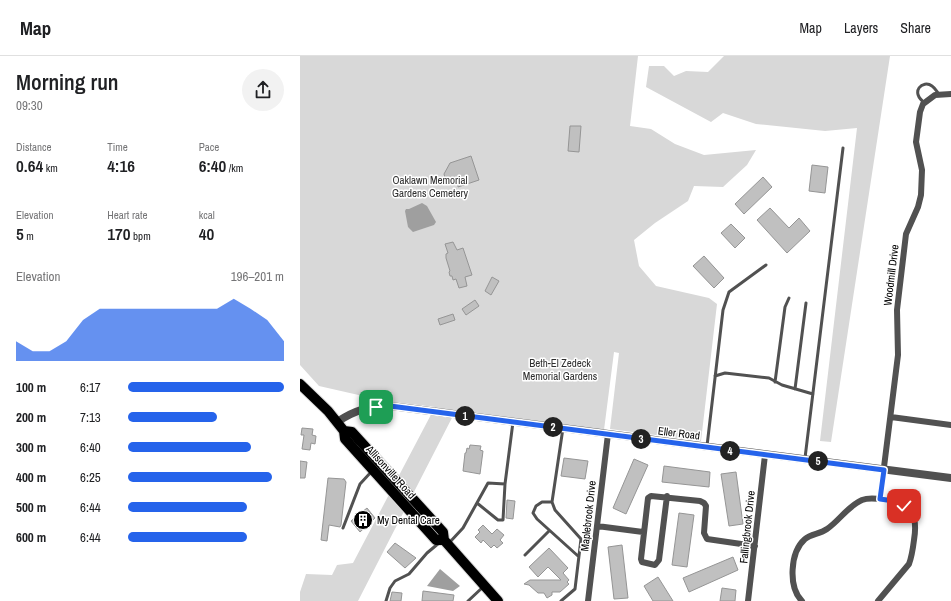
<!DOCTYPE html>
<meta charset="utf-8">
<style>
body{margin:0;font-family:"Archivo Narrow",sans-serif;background:#f2f2f2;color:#202124;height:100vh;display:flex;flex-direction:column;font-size:15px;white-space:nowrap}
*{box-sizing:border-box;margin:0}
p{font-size:13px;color:#757577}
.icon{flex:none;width:22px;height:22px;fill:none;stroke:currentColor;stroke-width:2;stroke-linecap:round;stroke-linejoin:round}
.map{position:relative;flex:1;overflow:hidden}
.details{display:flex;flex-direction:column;background:#fff;width:300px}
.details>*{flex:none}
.pin{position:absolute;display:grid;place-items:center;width:34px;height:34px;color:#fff;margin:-17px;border-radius:8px;box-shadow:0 2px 6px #0006}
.km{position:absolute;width:20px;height:20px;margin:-10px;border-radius:50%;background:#222;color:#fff;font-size:11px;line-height:20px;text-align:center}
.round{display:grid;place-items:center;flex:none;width:42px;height:42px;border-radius:21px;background:#f2f2f2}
.overview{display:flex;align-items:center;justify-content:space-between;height:68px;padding:0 16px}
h1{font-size:22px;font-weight:600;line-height:30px}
.metrics{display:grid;grid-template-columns:repeat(3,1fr);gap:6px;height:68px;padding:4px 16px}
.metrics div{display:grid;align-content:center}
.metrics b{font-size:17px;font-weight:600}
.metrics small{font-size:11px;font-weight:400}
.metrics p{font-size:11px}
.chart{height:112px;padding:8px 16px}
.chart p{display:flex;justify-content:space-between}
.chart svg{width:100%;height:72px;margin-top:4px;fill:#2563eb;opacity:.7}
ul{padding:0 16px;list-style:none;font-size:13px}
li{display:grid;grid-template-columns:64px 48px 1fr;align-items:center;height:30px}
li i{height:10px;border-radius:5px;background:#2563eb}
header{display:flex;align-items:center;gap:24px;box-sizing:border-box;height:56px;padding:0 20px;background:#fff;border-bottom:1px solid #e0e0e0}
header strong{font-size:19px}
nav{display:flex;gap:22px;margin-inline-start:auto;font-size:14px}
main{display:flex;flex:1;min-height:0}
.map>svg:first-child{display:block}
</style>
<header>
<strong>Map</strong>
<nav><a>Map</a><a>Layers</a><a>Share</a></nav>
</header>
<main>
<section class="details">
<div class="overview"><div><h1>Morning run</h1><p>09:30</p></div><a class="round"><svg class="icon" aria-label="share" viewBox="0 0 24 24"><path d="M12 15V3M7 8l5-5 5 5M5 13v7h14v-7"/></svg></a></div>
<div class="metrics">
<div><p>Distance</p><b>0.64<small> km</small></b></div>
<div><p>Time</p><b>4:16</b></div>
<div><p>Pace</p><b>6:40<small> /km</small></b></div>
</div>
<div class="metrics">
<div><p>Elevation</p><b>5<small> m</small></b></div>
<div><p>Heart rate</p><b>170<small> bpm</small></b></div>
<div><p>kcal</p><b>40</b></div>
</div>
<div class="chart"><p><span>Elevation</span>196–201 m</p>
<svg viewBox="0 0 160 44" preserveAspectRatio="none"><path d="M0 44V32L10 38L20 38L30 32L40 19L50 12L60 12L70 12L80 12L90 12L100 12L110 12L120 12L130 6L140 12L150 19L160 32V44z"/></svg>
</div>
<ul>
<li><b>100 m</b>6:17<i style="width:100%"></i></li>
<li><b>200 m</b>7:13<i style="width:57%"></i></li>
<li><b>300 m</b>6:40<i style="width:79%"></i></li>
<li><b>400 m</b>6:25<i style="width:92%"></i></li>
<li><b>500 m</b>6:44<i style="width:76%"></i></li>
<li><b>600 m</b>6:44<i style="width:76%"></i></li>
</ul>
</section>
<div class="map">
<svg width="651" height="545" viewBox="0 0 651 545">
<rect width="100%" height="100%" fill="#fff"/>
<path fill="#d8d8d8" d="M0,0H338L330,70L351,73L375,88L404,99L456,94L447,109L423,131L394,130L388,145L355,167L334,184L339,210L356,230L409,242L417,248L401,385L310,373L319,297L314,296L304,374L156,354L58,545H0V536L6,518L32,519L37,509L53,507L135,351L85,345L19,330L0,309Z
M424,0H590L531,386L520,385L557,72L525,75L456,68L423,57L411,66L346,31L349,10H364L374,20L386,15L408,16Z"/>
<path fill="#9f9f9f" d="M122,147L127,150L136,166L134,169L113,176L108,171L105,155L106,153H109Z
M140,513L160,530L153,535L127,530Z"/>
<path fill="#c0c0c0" stroke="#959595" d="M270,70H281L279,96L268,95Z
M171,100L179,124L158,131V129L149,124L146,125L144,118L150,107Z
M512,109L528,111L525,137L509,135Z
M463,121L472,131L444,158L435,148Z
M470,152L489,172L499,162L510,175L487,197L457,164Z
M431,168L445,182L435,192L421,177Z
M153,186L157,194L163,192L172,219L165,221L167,230L159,232L156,223L153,224L152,220H150L149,216L150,215L146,202V198L148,197L145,188Z
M404,200L424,222L414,232L393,210Z
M192,221L199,225L191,239L185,235Z
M175,244L179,250L166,259L162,253Z
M153,258L155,264L140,269L138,263Z
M2,372L13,373L12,379L16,380L15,388L11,387L10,394L2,393L4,379H1Z
M170,389L181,390L180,394L183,395L180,418L163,415L165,397H166L167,392L169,393Z
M264,402L288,405L285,423L261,420Z
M334,403L348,409L326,458L313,452Z
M0,405L7,406L5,422H0Z
M364,410L410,416L409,431L362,426Z
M436,416L443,468L429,470L421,418Z
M28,422L44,423L46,426L41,469L40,471L29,469L27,485L21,484Z
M207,444L215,445L213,463L206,462Z
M67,452L75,462L60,476L51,465Z
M379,457L394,459L387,511L372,509Z
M183,469L192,478L197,473L204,479L200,484L203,487L197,492L194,489L191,492L183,484L181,487L175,481L180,476L178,474Z
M95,487L116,502L105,512L87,496Z
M322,489L328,542L314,543L308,491Z
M249,492L268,512L263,517L269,524L267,526L269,528L260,536H252V539L247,542L244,537H238L229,529L224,528L230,524H261L248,511L238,521L229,511Z
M433,501L438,514L389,536L383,522Z
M358,521L373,545H353L344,530Z
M422,532L436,534L435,545H420Z
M123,535L154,539L153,545H122Z
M92,536L102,537L101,545H90Z"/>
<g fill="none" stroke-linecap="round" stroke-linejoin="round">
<g stroke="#dbdbdb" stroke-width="12">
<path id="primary" d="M0,328L28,355L44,375L45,383L136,484H144
M44,375L52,376L143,476L144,484L198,545"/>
</g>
<path stroke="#515151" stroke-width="3" d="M625,47C609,36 623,23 632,30C635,32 637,36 639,38
M415,320L425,317L469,322L482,329L513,338
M475,326L485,251L489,242
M495,333L506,247
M407,390L423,254L429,236L466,209
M505,402L543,92
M252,446H242L236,450L233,457L237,463L278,500
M177,447L198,464H203L205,428
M43,472L60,428L72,415
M149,487L163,472L188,427L205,428L213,366
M225,499L249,475
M86,545L90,532L95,525L109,518L127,497L139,487
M168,545L183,531
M261,545L275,533L281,483L255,454L252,446L263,372"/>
<path stroke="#515151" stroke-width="6" d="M591,361L651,369
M367,440L359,504L355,509L342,506L341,503L348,442L351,440L400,445L404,447L406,450L404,477L407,483L455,490
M580,443L598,299L597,254L606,178L618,151L621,139L622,114L616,86L620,56L623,48L635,39L651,38
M297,470L343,476
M288,545L308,378
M448,545L465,399
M502,545C488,531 490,496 505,483C511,478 520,478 527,473C539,465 548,450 562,444C570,441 579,443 587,444C612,447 618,460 614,484C613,492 612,500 609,508L578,545"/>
<path stroke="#515151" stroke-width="8" d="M37,366C55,354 69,350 91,350L651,422"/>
<use href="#primary" stroke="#000" stroke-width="10"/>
</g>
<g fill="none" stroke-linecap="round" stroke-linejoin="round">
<g stroke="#fff" stroke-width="8">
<path id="route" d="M76,351L90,350L584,414L580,443L594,445L604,450"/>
</g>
<use href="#route" stroke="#2563eb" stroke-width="5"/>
</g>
<defs>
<g id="building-disc" transform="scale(1)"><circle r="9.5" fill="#000" stroke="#fff"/><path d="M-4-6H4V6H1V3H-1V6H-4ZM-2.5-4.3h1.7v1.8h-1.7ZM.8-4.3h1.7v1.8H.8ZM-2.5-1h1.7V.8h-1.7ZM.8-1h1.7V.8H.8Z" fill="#fff"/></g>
</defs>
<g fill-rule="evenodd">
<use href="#building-disc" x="63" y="464"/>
</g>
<g text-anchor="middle" stroke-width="3" stroke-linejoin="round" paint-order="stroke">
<g font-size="11" fill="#2f2f2f" stroke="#fff">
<text x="130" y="128">Oaklawn Memorial<tspan x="130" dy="13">Gardens Cemetery</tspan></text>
<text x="260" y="311">Beth-El Zedeck<tspan x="260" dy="13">Memorial Gardens</tspan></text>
</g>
<g font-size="11" fill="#000" stroke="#fff">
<text transform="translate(591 219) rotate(-83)" y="4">Woodmill Drive</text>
<text transform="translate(379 377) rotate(7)" y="4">Eller Road</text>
<text transform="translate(91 416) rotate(48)" y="4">Allisonville Road</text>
<text transform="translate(288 460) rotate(-84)" y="4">Maplebrook Drive</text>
<text transform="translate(447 471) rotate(-84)" y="4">Fallingbrook Drive</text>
</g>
<g font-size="11" fill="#000" stroke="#fff" text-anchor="start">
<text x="77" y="468">My Dental Care</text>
</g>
</g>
</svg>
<div class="pin" style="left:76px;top:351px;background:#1e9e55"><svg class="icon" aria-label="arrive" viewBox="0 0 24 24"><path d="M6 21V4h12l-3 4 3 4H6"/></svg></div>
<div class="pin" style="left:604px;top:450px;background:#d93025"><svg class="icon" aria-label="check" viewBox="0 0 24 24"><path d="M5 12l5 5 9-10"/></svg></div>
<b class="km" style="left:165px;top:360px">1</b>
<b class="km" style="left:253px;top:371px">2</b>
<b class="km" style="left:341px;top:383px">3</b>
<b class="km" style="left:430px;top:395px">4</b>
<b class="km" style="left:518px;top:405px">5</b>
</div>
</main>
